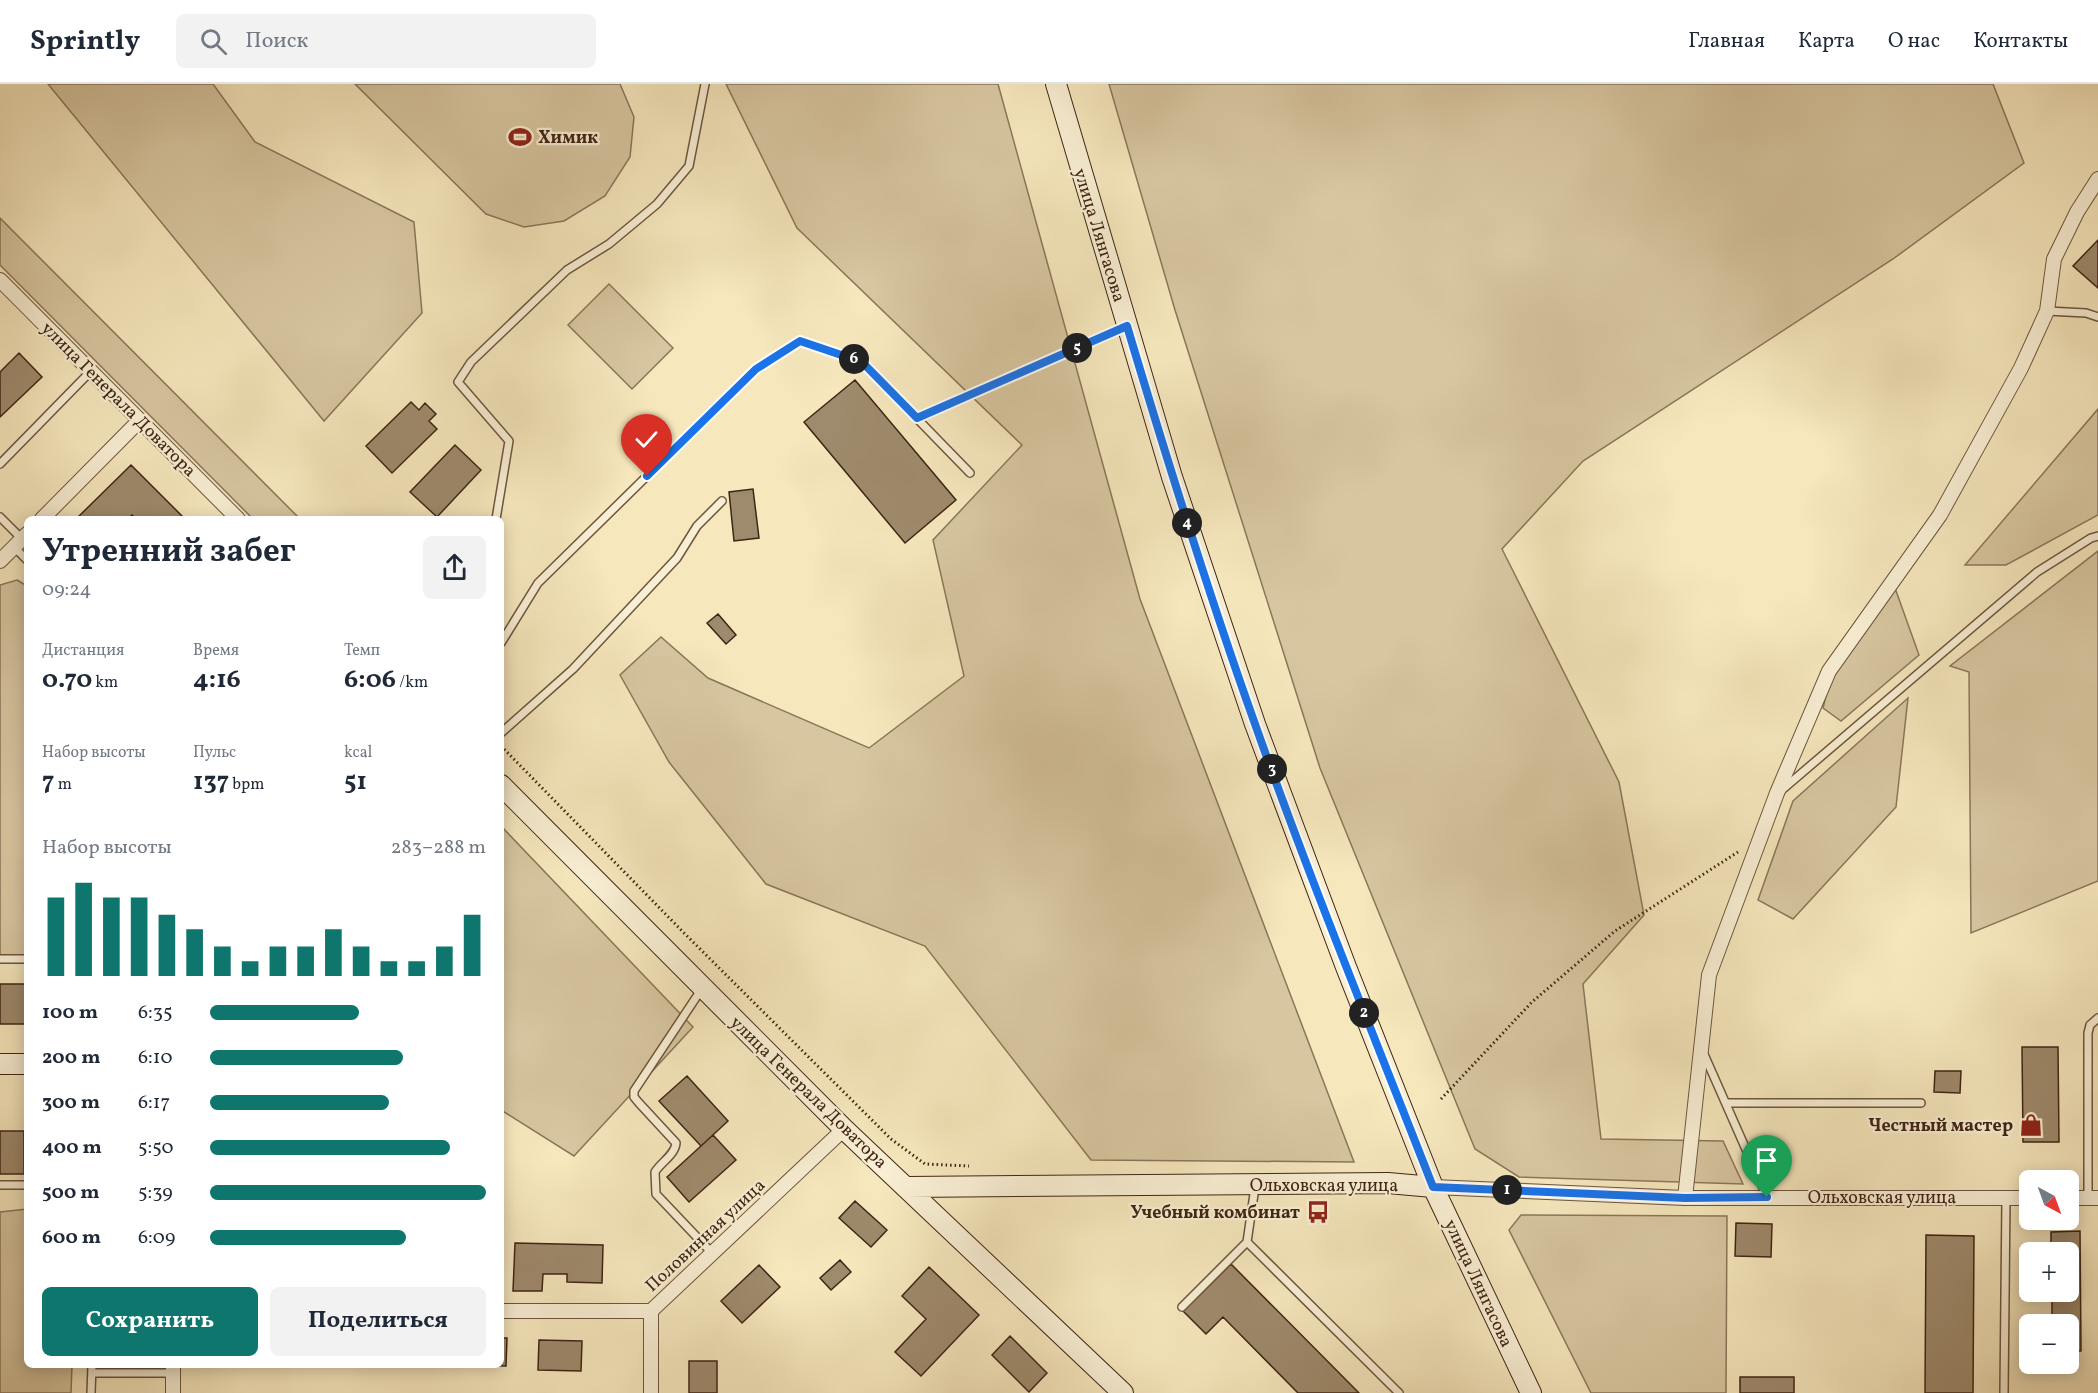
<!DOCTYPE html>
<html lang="ru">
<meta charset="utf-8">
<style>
body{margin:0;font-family:Vollkorn,serif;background:#f2f2f3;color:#1f2937;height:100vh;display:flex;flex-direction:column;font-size:22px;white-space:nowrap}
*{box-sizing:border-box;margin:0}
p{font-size:20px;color:#747a83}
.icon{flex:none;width:33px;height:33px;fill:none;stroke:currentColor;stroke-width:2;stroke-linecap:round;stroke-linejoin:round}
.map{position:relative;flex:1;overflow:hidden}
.panel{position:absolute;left:24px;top:432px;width:480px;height:852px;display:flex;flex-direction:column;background:#fff;border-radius:9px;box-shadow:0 3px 15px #0003}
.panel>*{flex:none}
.needle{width:39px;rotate:139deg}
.fabs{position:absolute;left:2019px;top:1086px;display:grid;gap:12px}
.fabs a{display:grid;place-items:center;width:60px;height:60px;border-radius:9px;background:#fff;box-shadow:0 3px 15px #0003;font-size:30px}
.pin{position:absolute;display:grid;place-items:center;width:51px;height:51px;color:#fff;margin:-62px -26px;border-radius:50% 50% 50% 0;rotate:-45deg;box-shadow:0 0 6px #0007}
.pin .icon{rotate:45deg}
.km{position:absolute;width:30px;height:30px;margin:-15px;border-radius:50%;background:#222;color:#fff;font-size:16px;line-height:30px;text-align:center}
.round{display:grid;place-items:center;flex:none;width:63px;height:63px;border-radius:9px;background:#f2f2f3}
.overview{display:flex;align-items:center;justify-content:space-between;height:102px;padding:0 18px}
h1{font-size:33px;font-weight:700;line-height:45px}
.stats{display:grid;grid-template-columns:repeat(3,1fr);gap:9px;height:102px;padding:6px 18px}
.stats div{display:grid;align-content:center}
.stats b{font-size:26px;font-weight:700}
.stats small{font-size:16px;font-weight:400}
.stats p{font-size:16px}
.chart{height:168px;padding:12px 18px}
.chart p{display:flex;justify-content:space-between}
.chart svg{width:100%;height:108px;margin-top:6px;stroke:#0f766e;stroke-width:6}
.button{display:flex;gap:12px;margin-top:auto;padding:12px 18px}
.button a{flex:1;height:69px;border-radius:9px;background:#0f766e;color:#fff;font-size:24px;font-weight:700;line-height:69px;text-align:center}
.button a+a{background:#f2f2f3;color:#1f2937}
ul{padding:0 18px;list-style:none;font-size:20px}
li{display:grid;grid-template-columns:96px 72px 1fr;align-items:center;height:45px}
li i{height:15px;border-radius:8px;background:#0f766e}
header{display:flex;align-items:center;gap:36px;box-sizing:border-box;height:84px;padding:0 30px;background:#fff;border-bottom:2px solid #e0e1e3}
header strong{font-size:28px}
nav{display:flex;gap:33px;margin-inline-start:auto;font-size:21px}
.search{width:420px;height:54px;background:#f2f2f3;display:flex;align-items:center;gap:15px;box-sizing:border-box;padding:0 21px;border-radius:9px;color:#747a83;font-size:22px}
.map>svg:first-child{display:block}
</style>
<header>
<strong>Sprintly</strong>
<div class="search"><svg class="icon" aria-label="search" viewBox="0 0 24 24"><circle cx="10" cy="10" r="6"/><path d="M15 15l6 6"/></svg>Поиск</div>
<nav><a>Главная</a><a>Карта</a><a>О нас</a><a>Контакты</a></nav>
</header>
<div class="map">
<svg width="2098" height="1309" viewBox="0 0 2098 1309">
<rect width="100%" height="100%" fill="#f6e7bd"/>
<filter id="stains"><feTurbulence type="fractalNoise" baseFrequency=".00333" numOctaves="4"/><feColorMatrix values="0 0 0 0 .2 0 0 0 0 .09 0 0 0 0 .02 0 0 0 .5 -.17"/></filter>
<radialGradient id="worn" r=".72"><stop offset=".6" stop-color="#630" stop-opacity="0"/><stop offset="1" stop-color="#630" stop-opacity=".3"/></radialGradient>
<path fill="#d7c6a0" stroke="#8b765a" stroke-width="1.5" d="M48,0H213L255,58L414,138L422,229L324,337Z
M355,0H620L634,33L630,73L605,112L564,137L524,143L486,130Z
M726,0H998L1140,515L1354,1078L1091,1076L925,862L766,800L669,678L620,591L661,553L708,594L869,664L964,592L933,456L1022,361L797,144Z
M1109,0H1993L2024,79L1893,175L1583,377L1502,465L1619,698L1644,831L1583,900L1601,1055L1723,1057L1743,1100L1519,1093L1475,1065L1320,684L1175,226Z
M0,134L300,435H253L0,181Z
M609,200L673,264L632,305L568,241Z
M2098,325V431L2006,481H1965Z
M2098,467V797L1971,849L1969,588L1950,582Z
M17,496L27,502V873L0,874V501Z
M1895,504L1919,571L1841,637L1823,624L1832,589Z
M1908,614L1896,723L1793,835L1758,816L1793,717Z
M501,742L693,943L574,1072L501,1026Z
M27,1125V1281H72L71,1309H0V1128Z
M1521,1131L1727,1132L1726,1309H1591L1509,1146Z"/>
<path fill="#9e8a6c" stroke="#3f2514" stroke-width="1.5" d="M2098,156V204L2073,182Z
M19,269L42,293L0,333V288Z
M855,296L956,416L905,459L804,338Z
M411,318L419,326L425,319L436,330L429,337L437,345L392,389L366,362Z
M455,361L481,386L437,433L410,408Z
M131,381L185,435H136L132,431L128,435H76Z
M753,405L759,454L734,457L729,408Z
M718,530L736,551L726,560L707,539Z
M0,900H27V940H0Z
M2022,963H2058L2059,1058H2023Z
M1935,987H1961L1960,1009L1934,1008Z
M687,992L728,1037L701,1062L659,1017Z
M0,1047H24V1090H0Z
M713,1051L736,1076L689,1118L667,1093Z
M855,1117L887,1146L871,1163L839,1134Z
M1736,1139L1772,1140L1771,1173L1735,1172Z
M2080,1147L2081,1267H2068V1240H2052V1208H2068V1168H2051V1148Z
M1926,1151L1974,1152L1973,1309H1925Z
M515,1159L603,1161L602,1199L567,1198V1190H543L542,1207H513Z
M840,1176L851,1188L831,1206L820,1194Z
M1231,1180L1359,1309H1298L1223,1233L1206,1250L1183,1227Z
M759,1181L780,1203L742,1239L721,1217Z
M929,1183L979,1231L921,1292L895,1268L926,1235L902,1212Z
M1010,1252L1047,1289L1029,1308L992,1271Z
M501,1254H507L506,1282L462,1281H501Z
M539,1256L582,1257L581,1287L538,1286Z
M689,1277H717V1309H689Z
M101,1281H135V1284H101Z
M1740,1293H1794V1309H1740Z"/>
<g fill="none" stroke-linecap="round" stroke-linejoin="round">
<g stroke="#6d563e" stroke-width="10">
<path id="lane" d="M2047,227L2086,229L2098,233
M917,334L1125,243
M0,380L91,287
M0,433L22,455
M496,435L509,357L458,298L471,278L567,186L609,160L657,120L689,82L705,0
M14,463L27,476
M501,559L538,499L756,285L800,257L862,278L970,389
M501,649L573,585L677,474L697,442L722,417
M1783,705L2037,488L2091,454L2098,452
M0,875H27
M701,906L634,1007V1013L639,1019L676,1059C675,1071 661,1078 655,1088L656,1110L712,1169
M1703,968L1767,1113
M1726,1019H1921
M0,1101H27
M1255,1103L1247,1158L1399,1309
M2088,1114V949L2090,941L2098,934
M1182,1223L1247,1158
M92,1289H173
M91,1309L92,1281
M2004,1309L2006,1114"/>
</g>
<g stroke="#6d563e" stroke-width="16">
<path id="street" d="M0,196L238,435
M42,435L140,336
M0,477L27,450
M1433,1103L1685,1114H2030
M1685,1114L1709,891L1777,709L1829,587L1940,431L2021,284L2047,227L2054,175L2077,128L2098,95
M2068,1114H2098
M501,1227H651
M173,1309V1281
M651,1309V1227L844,1045"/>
</g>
<g stroke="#3f2514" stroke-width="22">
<path id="secondary" d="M1056,0L1172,393L1255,640L1346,883L1433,1103L1531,1309
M501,701L844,1045L1123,1309
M0,980H27
M907,1103L1388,1099L1433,1103"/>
</g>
<path stroke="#3f2514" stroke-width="3" stroke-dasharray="1.5 3" stroke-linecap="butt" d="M501,668L504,665L686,851L891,1055L925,1080L969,1082
M1441,1015L1532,918L1615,847L1738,768"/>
<use href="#lane" stroke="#f9efd4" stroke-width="7"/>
<use href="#street" stroke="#f9efd4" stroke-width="14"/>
<use href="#secondary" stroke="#f9efd4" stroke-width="20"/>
</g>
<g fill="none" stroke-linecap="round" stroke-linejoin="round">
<g stroke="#fff" stroke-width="12">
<path id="route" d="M647,392L756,285L800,257L862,278L917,334L1127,242C1167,376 1208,509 1255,640C1310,796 1373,949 1433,1103L1685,1114L1767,1113"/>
</g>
<use href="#route" stroke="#1a73e8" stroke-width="8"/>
</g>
<defs>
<g id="stadium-bare" transform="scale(1.8)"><path d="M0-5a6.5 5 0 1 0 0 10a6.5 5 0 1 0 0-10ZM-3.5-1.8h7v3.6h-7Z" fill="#8f2418" stroke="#f9efd4" stroke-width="2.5" paint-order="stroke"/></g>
<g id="shop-bare" transform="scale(1.8)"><path d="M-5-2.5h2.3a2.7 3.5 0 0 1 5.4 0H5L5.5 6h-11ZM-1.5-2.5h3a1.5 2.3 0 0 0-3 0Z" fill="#8f2418" stroke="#f9efd4" stroke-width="2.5" paint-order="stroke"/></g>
<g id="bus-bare" transform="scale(1.8)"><path d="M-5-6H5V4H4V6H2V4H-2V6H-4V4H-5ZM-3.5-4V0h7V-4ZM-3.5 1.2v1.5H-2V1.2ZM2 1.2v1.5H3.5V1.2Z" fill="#8f2418" stroke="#f9efd4" stroke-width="2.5" paint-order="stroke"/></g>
</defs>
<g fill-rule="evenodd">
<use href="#stadium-bare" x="520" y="53"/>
<use href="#shop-bare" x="2031" y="1041"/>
<use href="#bus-bare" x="1318" y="1128"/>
</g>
<g text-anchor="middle" stroke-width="4.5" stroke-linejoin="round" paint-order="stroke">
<g font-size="18" font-weight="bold" fill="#3f2514" stroke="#f9efd4" text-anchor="end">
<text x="538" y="59" text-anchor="start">Химик</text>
<text x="2013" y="1047">Честный мастер</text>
<text x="1300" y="1134">Учебный комбинат</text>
</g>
<g font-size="18" fill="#3f2514" stroke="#f9efd4">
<text transform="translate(1100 151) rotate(73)" y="6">улица Лянгасова</text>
<text transform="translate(119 315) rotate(45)" y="6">улица Генерала Доватора</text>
<text transform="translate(809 1008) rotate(44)" y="6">улица Генерала Доватора</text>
<text x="1324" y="1107">Ольховская улица</text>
<text x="1882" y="1119">Ольховская улица</text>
<text transform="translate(705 1151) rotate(-43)" y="6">Половинная улица</text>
<text transform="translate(1479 1199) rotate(65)" y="6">улица Лянгасова</text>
</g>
</g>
<rect width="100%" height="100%" filter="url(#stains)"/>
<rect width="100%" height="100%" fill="url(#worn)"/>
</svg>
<div class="fabs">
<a><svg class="needle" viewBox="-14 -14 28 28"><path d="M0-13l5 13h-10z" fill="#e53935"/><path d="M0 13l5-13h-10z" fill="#747a83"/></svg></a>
<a>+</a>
<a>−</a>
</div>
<div class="pin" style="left:1767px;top:1113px;background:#1e9e55"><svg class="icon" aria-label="arrive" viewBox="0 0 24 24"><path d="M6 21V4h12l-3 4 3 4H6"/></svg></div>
<div class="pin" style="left:647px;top:392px;background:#d93025"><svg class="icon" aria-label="check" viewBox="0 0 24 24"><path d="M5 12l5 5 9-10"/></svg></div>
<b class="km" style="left:1507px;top:1106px">1</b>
<b class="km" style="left:1364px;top:929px">2</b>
<b class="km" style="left:1272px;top:685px">3</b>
<b class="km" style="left:1187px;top:439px">4</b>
<b class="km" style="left:1077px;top:264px">5</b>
<b class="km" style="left:854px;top:275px">6</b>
<section class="panel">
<div class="overview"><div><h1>Утренний забег</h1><p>09:24</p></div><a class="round"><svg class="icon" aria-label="share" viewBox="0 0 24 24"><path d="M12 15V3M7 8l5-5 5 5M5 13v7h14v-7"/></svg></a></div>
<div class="stats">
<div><p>Дистанция</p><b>0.70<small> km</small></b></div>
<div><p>Время</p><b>4:16</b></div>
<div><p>Темп</p><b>6:06<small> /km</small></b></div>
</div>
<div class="stats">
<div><p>Набор высоты</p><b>7<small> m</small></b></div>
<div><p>Пульс</p><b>137<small> bpm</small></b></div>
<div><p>kcal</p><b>51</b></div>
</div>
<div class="chart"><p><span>Набор высоты</span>283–288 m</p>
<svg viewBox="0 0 160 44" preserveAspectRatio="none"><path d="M5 44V12M15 44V6M25 44V12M35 44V12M45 44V19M55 44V25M65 44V32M75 44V38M85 44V32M95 44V32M105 44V25M115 44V32M125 44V38M135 44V38M145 44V32M155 44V19"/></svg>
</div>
<ul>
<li><b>100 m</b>6:35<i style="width:54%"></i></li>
<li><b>200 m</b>6:10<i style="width:70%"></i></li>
<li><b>300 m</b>6:17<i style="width:65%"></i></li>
<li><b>400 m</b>5:50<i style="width:87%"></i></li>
<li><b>500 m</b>5:39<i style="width:100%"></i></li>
<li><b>600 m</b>6:09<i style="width:71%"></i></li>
</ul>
<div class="button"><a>Сохранить</a><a>Поделиться</a></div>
</section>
</div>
